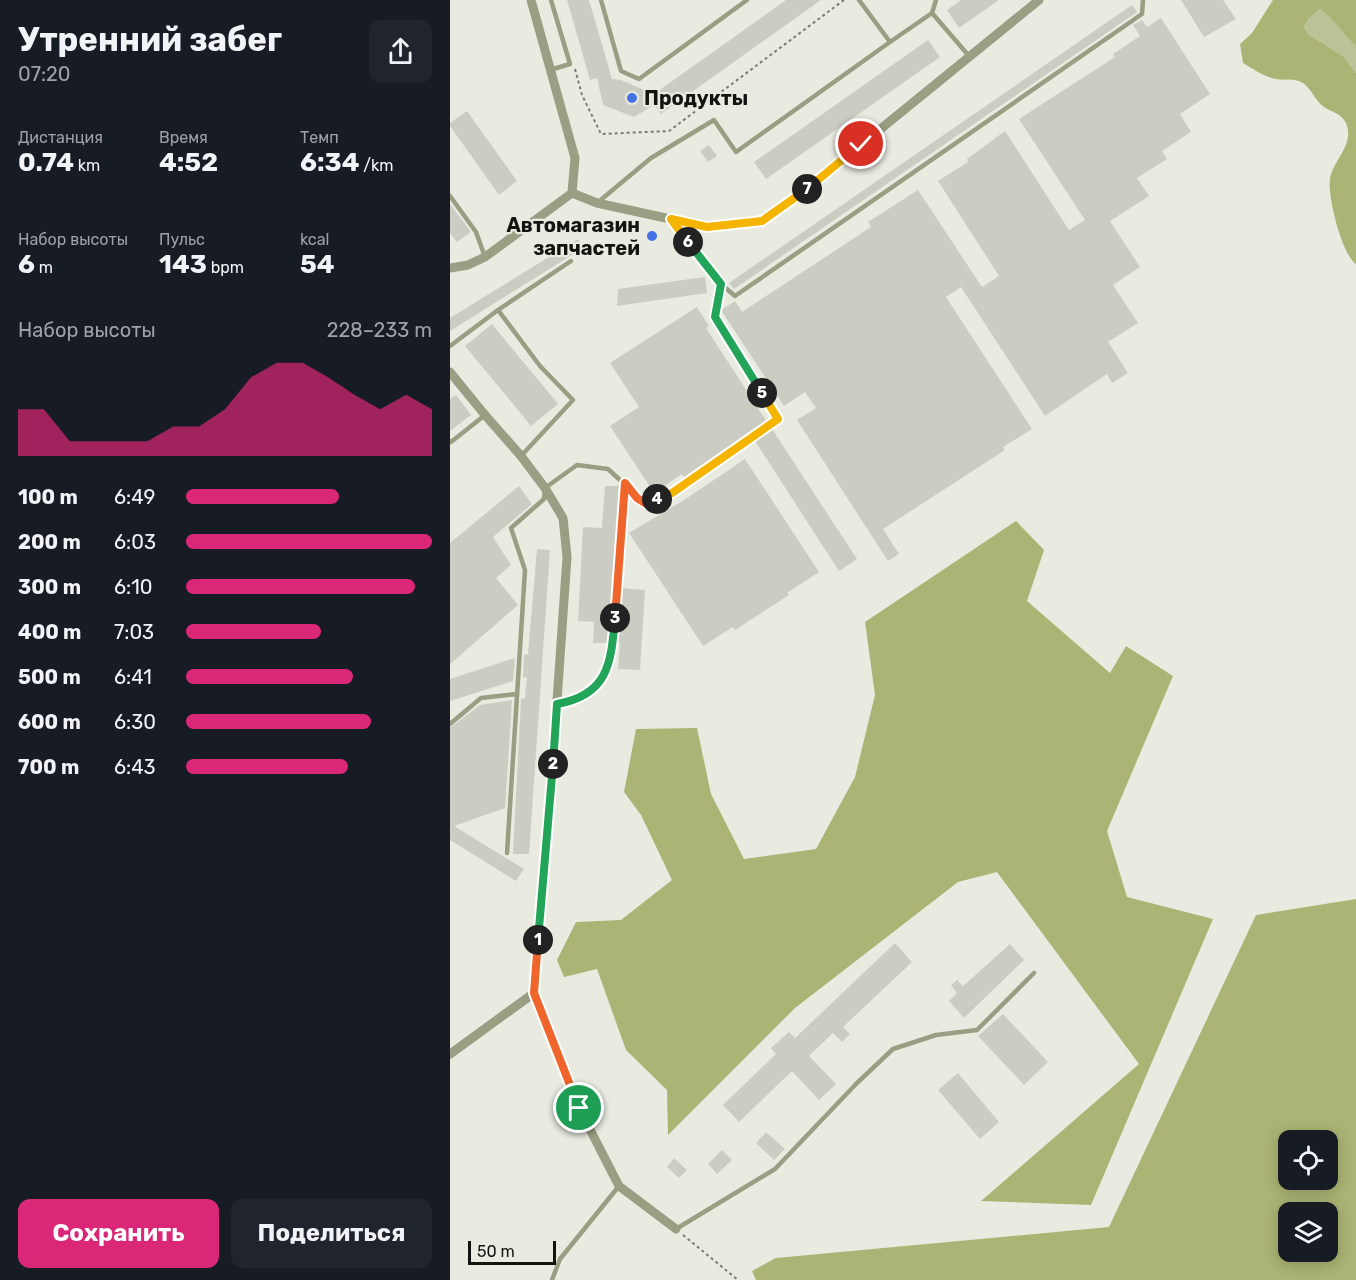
<!DOCTYPE html>
<html lang="ru">
<meta charset="utf-8">
<style>
body{margin:0;font-family:Rubik,sans-serif;background:#20242c;color:#f1f3f6;height:100vh;display:flex;flex-direction:column;font-size:22px;white-space:nowrap}
*{box-sizing:border-box;margin:0}
p{font-size:20px;color:#9ea1a6}
.icon{flex:none;width:33px;height:33px;fill:none;stroke:currentColor;stroke-width:2;stroke-linecap:round;stroke-linejoin:round}
.map{position:relative;flex:1;overflow:hidden}
.drawer{display:flex;flex-direction:column;background:#171b24;width:450px}
.drawer>*{flex:none}
.buttons{position:absolute;left:828px;top:1130px;display:grid;gap:12px}
.buttons a{display:grid;place-items:center;width:60px;height:60px;border-radius:12px;background:#171b24;box-shadow:0 3px 15px #0003;font-size:30px}
.scale{position:absolute;left:18px;bottom:15px;width:88px;box-sizing:border-box;padding-left:6px;border:3px solid #131410;border-top:0;font-size:16px;line-height:21px;white-space:nowrap;color:#131410;-webkit-text-stroke:4px #e9ebe1;paint-order:stroke}
.pin{position:absolute;display:grid;place-items:center;width:51px;height:51px;color:#fff;margin:-26px;border:3px solid #fff;border-radius:50%;box-shadow:0 2px 6px #0007}
.km{position:absolute;width:30px;height:30px;margin:-15px;border-radius:50%;background:#222;color:#fff;font-size:16px;line-height:30px;text-align:center}
.round{display:grid;place-items:center;flex:none;width:63px;height:63px;border-radius:12px;background:#20242c}
.overview{display:flex;align-items:center;justify-content:space-between;height:102px;padding:0 18px}
h1{font-size:33px;font-weight:700;line-height:45px}
.metrics{display:grid;grid-template-columns:repeat(3,1fr);gap:9px;height:102px;padding:6px 18px}
.metrics div{display:grid;align-content:center}
.metrics b{font-size:26px;font-weight:700}
.metrics small{font-size:16px;font-weight:400}
.metrics p{font-size:16px}
.chart{height:168px;padding:12px 18px}
.chart p{display:flex;justify-content:space-between}
.chart svg{width:100%;height:108px;margin-top:6px;fill:#db2777;opacity:.7}
.cta{display:flex;gap:12px;margin-top:auto;padding:12px 18px}
.cta a{flex:1;height:69px;border-radius:12px;background:#db2777;color:#fff;font-size:24px;font-weight:700;line-height:69px;text-align:center}
.cta a+a{background:#20242c;color:#f1f3f6}
ul{padding:0 18px;list-style:none;font-size:20px}
li{display:grid;grid-template-columns:96px 72px 1fr;align-items:center;height:45px}
li i{height:15px;border-radius:8px;background:#db2777}
main{display:flex;flex:1;min-height:0}
.map>svg:first-child{display:block}
</style>
<main>
<section class="drawer">
<div class="overview"><div><h1>Утренний забег</h1><p>07:20</p></div><a class="round"><svg class="icon" aria-label="share" viewBox="0 0 24 24"><path d="M12 15V3M7 8l5-5 5 5M5 13v7h14v-7"/></svg></a></div>
<div class="metrics">
<div><p>Дистанция</p><b>0.74<small> km</small></b></div>
<div><p>Время</p><b>4:52</b></div>
<div><p>Темп</p><b>6:34<small> /km</small></b></div>
</div>
<div class="metrics">
<div><p>Набор высоты</p><b>6<small> m</small></b></div>
<div><p>Пульс</p><b>143<small> bpm</small></b></div>
<div><p>kcal</p><b>54</b></div>
</div>
<div class="chart"><p><span>Набор высоты</span>228–233 m</p>
<svg viewBox="0 0 160 44" preserveAspectRatio="none"><path d="M0 44V25L10 25L20 38L30 38L40 38L50 38L60 32L70 32L80 25L90 12L100 6L110 6L120 12L130 19L140 25L150 19L160 25V44z"/></svg>
</div>
<ul>
<li><b>100 m</b>6:49<i style="width:62%"></i></li>
<li><b>200 m</b>6:03<i style="width:100%"></i></li>
<li><b>300 m</b>6:10<i style="width:93%"></i></li>
<li><b>400 m</b>7:03<i style="width:55%"></i></li>
<li><b>500 m</b>6:41<i style="width:68%"></i></li>
<li><b>600 m</b>6:30<i style="width:75%"></i></li>
<li><b>700 m</b>6:43<i style="width:66%"></i></li>
</ul>
<div class="cta"><a>Сохранить</a><a>Поделиться</a></div>
</section>
<div class="map">
<svg width="906" height="1280" viewBox="0 0 906 1280">
<rect width="100%" height="100%" fill="#e9ebe1"/>
<path fill="#bcc298" d="M870,9C885,19 893,34 906,46V73L893,56L858,34L854,27L859,18Z"/>
<path fill="#abb474" fill-rule="evenodd" d="M823,0H906V46C892,34 885,19 870,9L859,18L854,27L858,34L893,56L906,73V264C892,255 877,195 880,178C884,159 905,144 896,123C891,113 881,112 874,107C865,101 862,89 853,83C843,77 836,81 826,79C815,77 803,69 793,63L790,44L802,33Z
M566,521L594,550L577,601L660,673L676,646L723,676L657,831L677,897L763,919L641,1205L531,1201L689,1064L547,872L508,882L345,1008L218,1135L217,1090L176,1050L147,969L114,977L107,960L126,922L171,920L222,880L191,815L174,792L186,729L247,728L261,794L294,859L366,849L405,777L425,695L415,622Z
M906,899V1280H306L302,1271L326,1258L659,1227L806,915ZM838,1140H878V1179H838ZM838,1212H878V1251H838Z"/>
<path fill="#cbcdc3" d="M117,0H139L162,79L171,80L204,94L336,0H371L211,114L204,105L184,117L153,105L147,78L140,80Z
M511,0H549L509,28L497,10Z
M731,0H773L786,19L754,37Z
M682,5L687,12L284,289L279,283Z
M711,18L760,94L730,114L741,132L712,151L717,159L687,178L699,196L660,221L690,267L663,285L688,323L658,342L678,373L662,383L657,374L595,416L511,287L496,297L582,429L553,447L555,450L433,529L449,554L438,561L347,420L366,408L355,392L334,406L271,310L285,301L292,312L421,227L418,222L468,190L532,287L549,276L488,181L518,162L517,159L555,131L619,230L635,220L569,119L665,57L663,54L690,36L683,25L692,20L697,27Z
M478,40L490,57L316,179L304,162Z
M17,111L67,181L49,195L0,126V123Z
M259,145L267,156L258,162L250,151Z
M0,204L21,232L7,242L0,233Z
M128,239L133,248L0,331V318Z
M255,277L257,293L167,306L168,289Z
M247,307L259,326L256,328L317,422L234,478L232,474L204,493L160,426L189,407L160,363Z
M42,324L108,404L81,426L15,346Z
M6,395L21,415L0,431V399Z
M322,429L407,559L389,571L305,441Z
M295,459L369,572L337,593L339,595L285,630L283,627L253,646L179,533L234,500Z
M69,486L82,504L43,537L61,565L46,578L68,605L0,664V543Z
M155,486H169L159,636L157,643H143L144,622L128,621L133,527L152,528Z
M87,549L100,550L79,854H63L71,699L75,698L77,677L73,678L74,655L78,654Z
M171,588L195,590L190,670L168,669L170,643H166Z
M65,658L63,681L0,701V679Z
M62,700L55,808L4,826L74,869L66,881L0,840V728L30,705Z
M445,943L462,962L393,1027L400,1034L392,1042L383,1033L359,1056L386,1084L369,1100L342,1071L289,1122L273,1105L326,1054L321,1048L339,1032L345,1038Z
M560,944L574,960L514,1018L499,1001L507,993L501,985L507,980L513,986Z
M553,1014L598,1062L574,1085L528,1036Z
M508,1073L549,1122L530,1139L488,1090Z
M316,1132L335,1149L324,1160L306,1143Z
M272,1150L282,1160L267,1174L258,1164Z
M224,1158L237,1170L229,1178L217,1167Z"/>
<g fill="none" stroke-linecap="round" stroke-linejoin="round">
<path stroke="#7b7c75" stroke-width="2" stroke-dasharray="3 3" stroke-linecap="butt" d="M125,69L132,95L151,134L219,131L394,0
M233,1235L288,1280"/>
<path stroke="#9a9e83" stroke-width="4.5" d="M151,0L171,71L189,79L297,0
M409,0L440,42L482,13L519,56
M482,13L486,0
M100,70L120,64L101,0
M0,196L26,232L35,257
M147,203L201,158L264,120L286,152L440,42
M271,284L285,296L692,14L693,0
M48,310L90,366L123,400L71,456
M0,346L48,310L121,261
M0,441L1,442L35,415
M107,704C149,697 156,676 163,637L175,483
M0,724L31,698L67,694
M57,853L75,570L61,528L94,499L95,488L127,465L158,469L195,503L222,493L329,419L265,317L271,284L221,220
M226,1229L325,1169L407,1083L443,1049L486,1035L527,1030L584,973
M102,1280L110,1259L169,1186"/>
<path stroke="#9a9e83" stroke-width="9" d="M81,0L125,158L122,193
M122,193L147,203L257,227L312,221L358,188L589,0
M0,268L18,265L35,257L122,193
M0,372L35,415L71,456L95,488L113,518L117,557L98,831L84,993L129,1108L169,1186L226,1229
M0,1054L84,993"/>
</g>
<g fill="none" stroke-linecap="round" stroke-linejoin="round">
<g stroke="#fff" stroke-width="12">
<path id="split-1" d="M88,940L84,993L129,1108"/>
</g>
<g stroke="#fff" stroke-width="12">
<path id="split-2" d="M88,940L103,764"/>
</g>
<g stroke="#fff" stroke-width="12">
<path id="split-3" d="M103,764L107,704C158,695 161,664 165,618"/>
</g>
<g stroke="#fff" stroke-width="12">
<path id="split-4" d="M165,618L175,483L187,498L195,503L207,499"/>
</g>
<g stroke="#fff" stroke-width="12">
<path id="split-5" d="M207,499L222,493L328,419L312,393"/>
</g>
<g stroke="#fff" stroke-width="12">
<path id="split-6" d="M238,242L271,284L265,317L312,393"/>
</g>
<g stroke="#fff" stroke-width="12">
<path id="split-7" d="M238,242L221,219L257,227L312,221L357,189"/>
</g>
<g stroke="#fff" stroke-width="12">
<path id="split-8" d="M357,189L411,144"/>
</g>
<use href="#split-1" stroke="#f0652b" stroke-width="8"/>
<use href="#split-2" stroke="#22a559" stroke-width="8"/>
<use href="#split-3" stroke="#22a559" stroke-width="8"/>
<use href="#split-4" stroke="#f0652b" stroke-width="8"/>
<use href="#split-5" stroke="#f5b400" stroke-width="8"/>
<use href="#split-6" stroke="#22a559" stroke-width="8"/>
<use href="#split-7" stroke="#f5b400" stroke-width="8"/>
<use href="#split-8" stroke="#f5b400" stroke-width="8"/>
</g>
<g fill="#4472e4" stroke="#e9ebe1" stroke-width="2">
<circle cx="182" cy="98" r="6"/>
<circle cx="202" cy="236" r="6"/>
</g>
<g text-anchor="middle" stroke-width="4.5" stroke-linejoin="round" paint-order="stroke">
<g font-size="20" font-weight="bold" fill="#131410" stroke="#e9ebe1" text-anchor="start">
<text x="194" y="105">Продукты</text>
<text x="190" y="232" text-anchor="end">Автомагазин<tspan x="190" dy="23">запчастей</tspan></text>
</g>
</g>
</svg>
<div class="buttons">
<a><svg class="icon" aria-label="locate" viewBox="0 0 24 24"><circle cx="12" cy="12" r="6"/><path d="M12 2v4M12 18v4M2 12h4M18 12h4"/></svg></a>
<a><svg class="icon" aria-label="layers" viewBox="0 0 24 24"><path d="M12 4l9 5-9 5-9-5zM3 14l9 5 9-5"/></svg></a>
</div>
<div class="scale">50 m</div>
<div class="pin" style="left:129px;top:1108px;background:#1e9e55"><svg class="icon" aria-label="arrive" viewBox="0 0 24 24"><path d="M6 21V4h12l-3 4 3 4H6"/></svg></div>
<div class="pin" style="left:411px;top:144px;background:#d93025"><svg class="icon" aria-label="check" viewBox="0 0 24 24"><path d="M5 12l5 5 9-10"/></svg></div>
<b class="km" style="left:88px;top:940px">1</b>
<b class="km" style="left:103px;top:764px">2</b>
<b class="km" style="left:165px;top:618px">3</b>
<b class="km" style="left:207px;top:499px">4</b>
<b class="km" style="left:312px;top:393px">5</b>
<b class="km" style="left:238px;top:242px">6</b>
<b class="km" style="left:357px;top:189px">7</b>
</div>
</main>
